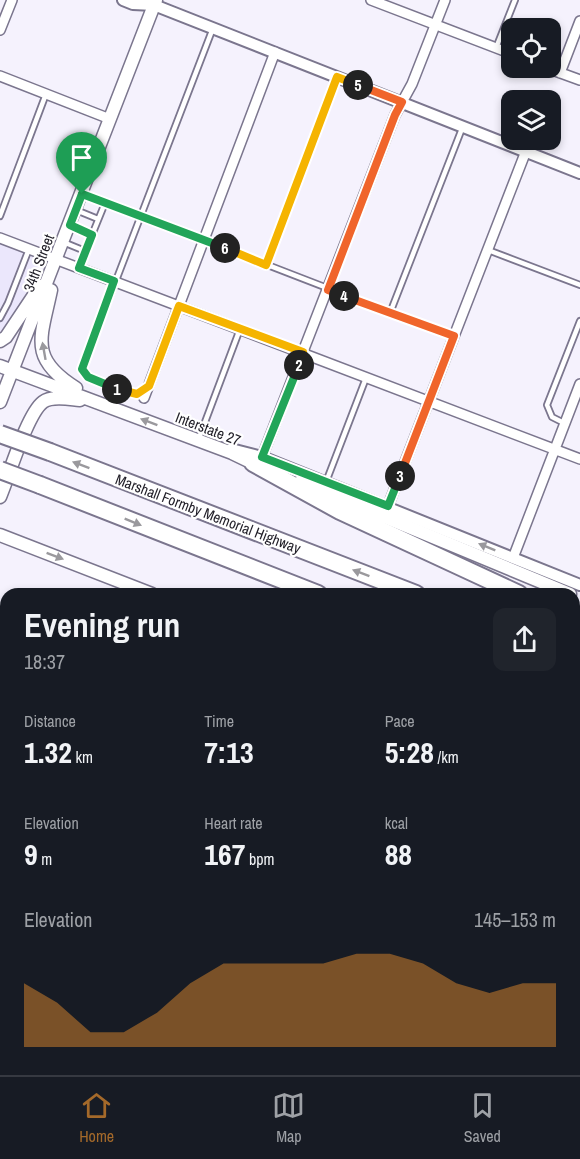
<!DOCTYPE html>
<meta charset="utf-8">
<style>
body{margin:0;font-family:"Archivo Narrow",sans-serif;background:#20242c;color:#f1f3f6;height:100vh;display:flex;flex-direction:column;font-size:22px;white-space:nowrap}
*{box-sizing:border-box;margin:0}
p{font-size:20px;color:#9ea1a6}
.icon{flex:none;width:33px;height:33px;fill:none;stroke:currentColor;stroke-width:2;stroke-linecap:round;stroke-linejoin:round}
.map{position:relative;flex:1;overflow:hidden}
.sheet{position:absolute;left:0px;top:588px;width:580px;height:488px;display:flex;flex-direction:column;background:#171b24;border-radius:18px 18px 0 0;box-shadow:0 3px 9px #0003}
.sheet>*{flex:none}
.tools{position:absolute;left:501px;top:18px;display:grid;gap:12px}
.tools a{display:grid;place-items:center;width:60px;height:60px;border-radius:12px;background:#171b24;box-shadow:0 3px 9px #0003;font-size:30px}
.pin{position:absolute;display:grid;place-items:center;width:51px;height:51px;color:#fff;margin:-62px -26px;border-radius:50% 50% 50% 0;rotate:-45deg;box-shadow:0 0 6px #0007}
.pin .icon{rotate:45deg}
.km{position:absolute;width:30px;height:30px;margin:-15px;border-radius:50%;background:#222;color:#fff;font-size:16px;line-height:30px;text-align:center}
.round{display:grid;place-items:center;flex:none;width:63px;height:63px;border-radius:12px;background:#20242c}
.summary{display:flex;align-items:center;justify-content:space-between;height:102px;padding:0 24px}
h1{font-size:33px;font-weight:700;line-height:45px}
.stats{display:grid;grid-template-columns:repeat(3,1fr);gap:9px;height:102px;padding:6px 24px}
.stats div{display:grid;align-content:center}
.stats b{font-size:30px;font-weight:700}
.stats small{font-size:16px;font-weight:400}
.stats p{font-size:16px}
.chart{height:168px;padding:12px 24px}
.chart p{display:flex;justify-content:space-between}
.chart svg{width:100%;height:108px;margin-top:6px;fill:#a4692a;opacity:.7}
.menu{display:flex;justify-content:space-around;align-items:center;height:84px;border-top:2px solid #363941;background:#171b24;font-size:16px;color:#9ea1a6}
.menu a{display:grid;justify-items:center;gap:3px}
.menu .on{color:#a4692a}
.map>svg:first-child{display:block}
</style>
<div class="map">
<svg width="580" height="1075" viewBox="0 0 580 1075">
<rect width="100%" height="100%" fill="#f5f2fd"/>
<path fill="#ebe7fc" d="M0,243L41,259L14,319L0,338Z"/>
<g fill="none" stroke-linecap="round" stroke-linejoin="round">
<g stroke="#7b768e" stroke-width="8">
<path id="service" d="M496,48L515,0
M82,194C206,240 329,290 454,336
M76,210L98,219
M0,216L46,94
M70,225L92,235
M63,242L85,251
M488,250L580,285
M266,265L337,77
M79,267L105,203
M390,313L463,126
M0,318L8,303L29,249
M146,388L137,394C117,390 94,386 82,369L213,28
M564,423L552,417L547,405L580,321
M199,438L240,329
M326,482L366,378
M0,803L6,788
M574,832L580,834
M0,835L6,820
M0,953L6,955
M574,963L580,949
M32,1075L33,1070
M140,1075L142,1070
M258,1075L260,1070
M391,1075L393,1070
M531,1075L534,1070"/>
</g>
<g stroke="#7b768e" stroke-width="12">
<path id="minor" d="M371,0L512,54
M0,30L12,0
M547,68L580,80
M560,73L580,21
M0,76L110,119
M0,238L580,459
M144,398L275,52
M262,457L395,115L412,84L445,0
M388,506L526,151
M513,558L580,384
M0,671L6,673
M574,786L580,772
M574,890L580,892
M474,1070L488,1075
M199,1075L201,1070
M319,1075L321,1070
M463,1075L465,1070"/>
</g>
<g stroke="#7b768e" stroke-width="14">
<path id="tertiary" d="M123,0L133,4L154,5
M147,0L154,5L580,173
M231,449L262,457L580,585"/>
</g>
<g stroke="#7b768e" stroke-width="15">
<path id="secondary" d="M51,290C41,338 28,358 76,388
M0,341L6,337L40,286
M0,366L232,453L259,466
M0,402L156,0
M300,482L570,594
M0,497C9,476 27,414 43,402C52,395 69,399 80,400
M0,535L152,594
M574,754L580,756"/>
</g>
<g stroke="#7b768e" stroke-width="20">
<path id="motorway" d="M50,452L416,594
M253,463L340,511L519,594
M40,485L318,594
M574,620L580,622
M574,655L580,657
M574,694L580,696
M574,723L580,725"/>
</g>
<use href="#service" stroke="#fff" stroke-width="4.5"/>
<use href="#minor" stroke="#fff" stroke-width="9"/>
<use href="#tertiary" stroke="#fff" stroke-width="10"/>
<use href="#secondary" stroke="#fff" stroke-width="12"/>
<use href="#motorway" stroke="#fff" stroke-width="16"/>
<g stroke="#7b768e" stroke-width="20" stroke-linecap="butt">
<path id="motorway-bridge" d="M0,434L50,452
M0,470L40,485"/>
</g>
<use href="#motorway-bridge" stroke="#fff" stroke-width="16"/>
</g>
<defs><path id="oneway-solid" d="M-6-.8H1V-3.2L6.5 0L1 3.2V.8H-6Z" transform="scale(1.5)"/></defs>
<g fill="#9a999d">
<use href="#oneway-solid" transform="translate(44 351) rotate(-100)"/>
<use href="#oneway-solid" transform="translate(149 422) rotate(-159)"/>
<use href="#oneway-solid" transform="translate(81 465) rotate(-159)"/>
<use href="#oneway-solid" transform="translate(133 522) rotate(22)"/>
<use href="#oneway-solid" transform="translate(487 547) rotate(-158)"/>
<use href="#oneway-solid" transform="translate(55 556) rotate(21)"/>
<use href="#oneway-solid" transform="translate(361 573) rotate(-159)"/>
</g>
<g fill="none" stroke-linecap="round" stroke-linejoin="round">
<g stroke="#fff" stroke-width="12">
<path id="split-1" d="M82,194L70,225L92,235L79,268L114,281L82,369L88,377L117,389"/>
</g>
<g stroke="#fff" stroke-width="12">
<path id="split-2" d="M117,389L137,394L149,386L179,306L303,352L299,365"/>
</g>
<g stroke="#fff" stroke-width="12">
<path id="split-3" d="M299,365L262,457L388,506L400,476"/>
</g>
<g stroke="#fff" stroke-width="12">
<path id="split-4" d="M344,296L454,336L400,476"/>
</g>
<g stroke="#fff" stroke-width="12">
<path id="split-5" d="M344,296L328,290L395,115L402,102L358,85"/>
</g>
<g stroke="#fff" stroke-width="12">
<path id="split-6" d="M225,248L266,265L337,77L358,85"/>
</g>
<g stroke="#fff" stroke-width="12">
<path id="split-7" d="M82,194L225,248"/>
</g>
<use href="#split-1" stroke="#22a559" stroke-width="8"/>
<use href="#split-2" stroke="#f5b400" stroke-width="8"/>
<use href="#split-3" stroke="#22a559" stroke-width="8"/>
<use href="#split-4" stroke="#f0652b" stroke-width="8"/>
<use href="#split-5" stroke="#f0652b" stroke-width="8"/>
<use href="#split-6" stroke="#f5b400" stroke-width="8"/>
<use href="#split-7" stroke="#22a559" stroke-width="8"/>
</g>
<g text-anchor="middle" stroke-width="4.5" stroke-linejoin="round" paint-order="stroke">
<g font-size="15" fill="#1f1d26" stroke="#fff">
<text transform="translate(39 263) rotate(-69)" y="5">34th Street</text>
<text transform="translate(208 429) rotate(21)" y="5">Interstate 27</text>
<text transform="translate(208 514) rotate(21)" y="5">Marshall Formby Memorial Highway</text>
</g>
</g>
</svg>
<div class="tools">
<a><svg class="icon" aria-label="locate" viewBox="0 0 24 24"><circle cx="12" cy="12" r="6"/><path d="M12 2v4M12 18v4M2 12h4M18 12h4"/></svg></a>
<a><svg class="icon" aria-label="layers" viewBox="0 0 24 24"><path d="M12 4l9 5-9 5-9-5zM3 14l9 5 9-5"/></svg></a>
</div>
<div class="pin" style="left:82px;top:194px;background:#1e9e55"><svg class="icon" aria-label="arrive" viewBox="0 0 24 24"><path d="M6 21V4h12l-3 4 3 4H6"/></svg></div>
<b class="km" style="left:117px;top:389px">1</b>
<b class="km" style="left:299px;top:365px">2</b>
<b class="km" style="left:400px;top:476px">3</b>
<b class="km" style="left:344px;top:296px">4</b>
<b class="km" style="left:358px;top:85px">5</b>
<b class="km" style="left:225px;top:248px">6</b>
<section class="sheet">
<div class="summary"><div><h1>Evening run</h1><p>18:37</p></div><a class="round"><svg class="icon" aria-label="share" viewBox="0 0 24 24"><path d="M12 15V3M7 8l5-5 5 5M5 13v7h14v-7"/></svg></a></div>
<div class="stats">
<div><p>Distance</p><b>1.32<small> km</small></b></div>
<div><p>Time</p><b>7:13</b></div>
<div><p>Pace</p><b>5:28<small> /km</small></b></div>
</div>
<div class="stats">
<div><p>Elevation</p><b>9<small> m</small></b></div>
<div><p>Heart rate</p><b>167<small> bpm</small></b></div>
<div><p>kcal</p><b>88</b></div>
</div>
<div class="chart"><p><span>Elevation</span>145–153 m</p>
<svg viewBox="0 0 160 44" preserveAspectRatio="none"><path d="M0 44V18L10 26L20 38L30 38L40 30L50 18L60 10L70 10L80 10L90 10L100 6L110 6L120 10L130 18L140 22L150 18L160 18V44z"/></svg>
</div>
</section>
</div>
<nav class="menu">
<a class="on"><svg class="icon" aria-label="home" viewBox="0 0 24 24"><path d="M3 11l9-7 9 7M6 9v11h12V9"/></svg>Home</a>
<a><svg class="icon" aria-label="map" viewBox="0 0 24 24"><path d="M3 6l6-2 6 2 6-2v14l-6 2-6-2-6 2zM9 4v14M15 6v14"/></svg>Map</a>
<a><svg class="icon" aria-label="saved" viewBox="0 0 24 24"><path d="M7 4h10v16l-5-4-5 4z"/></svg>Saved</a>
</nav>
